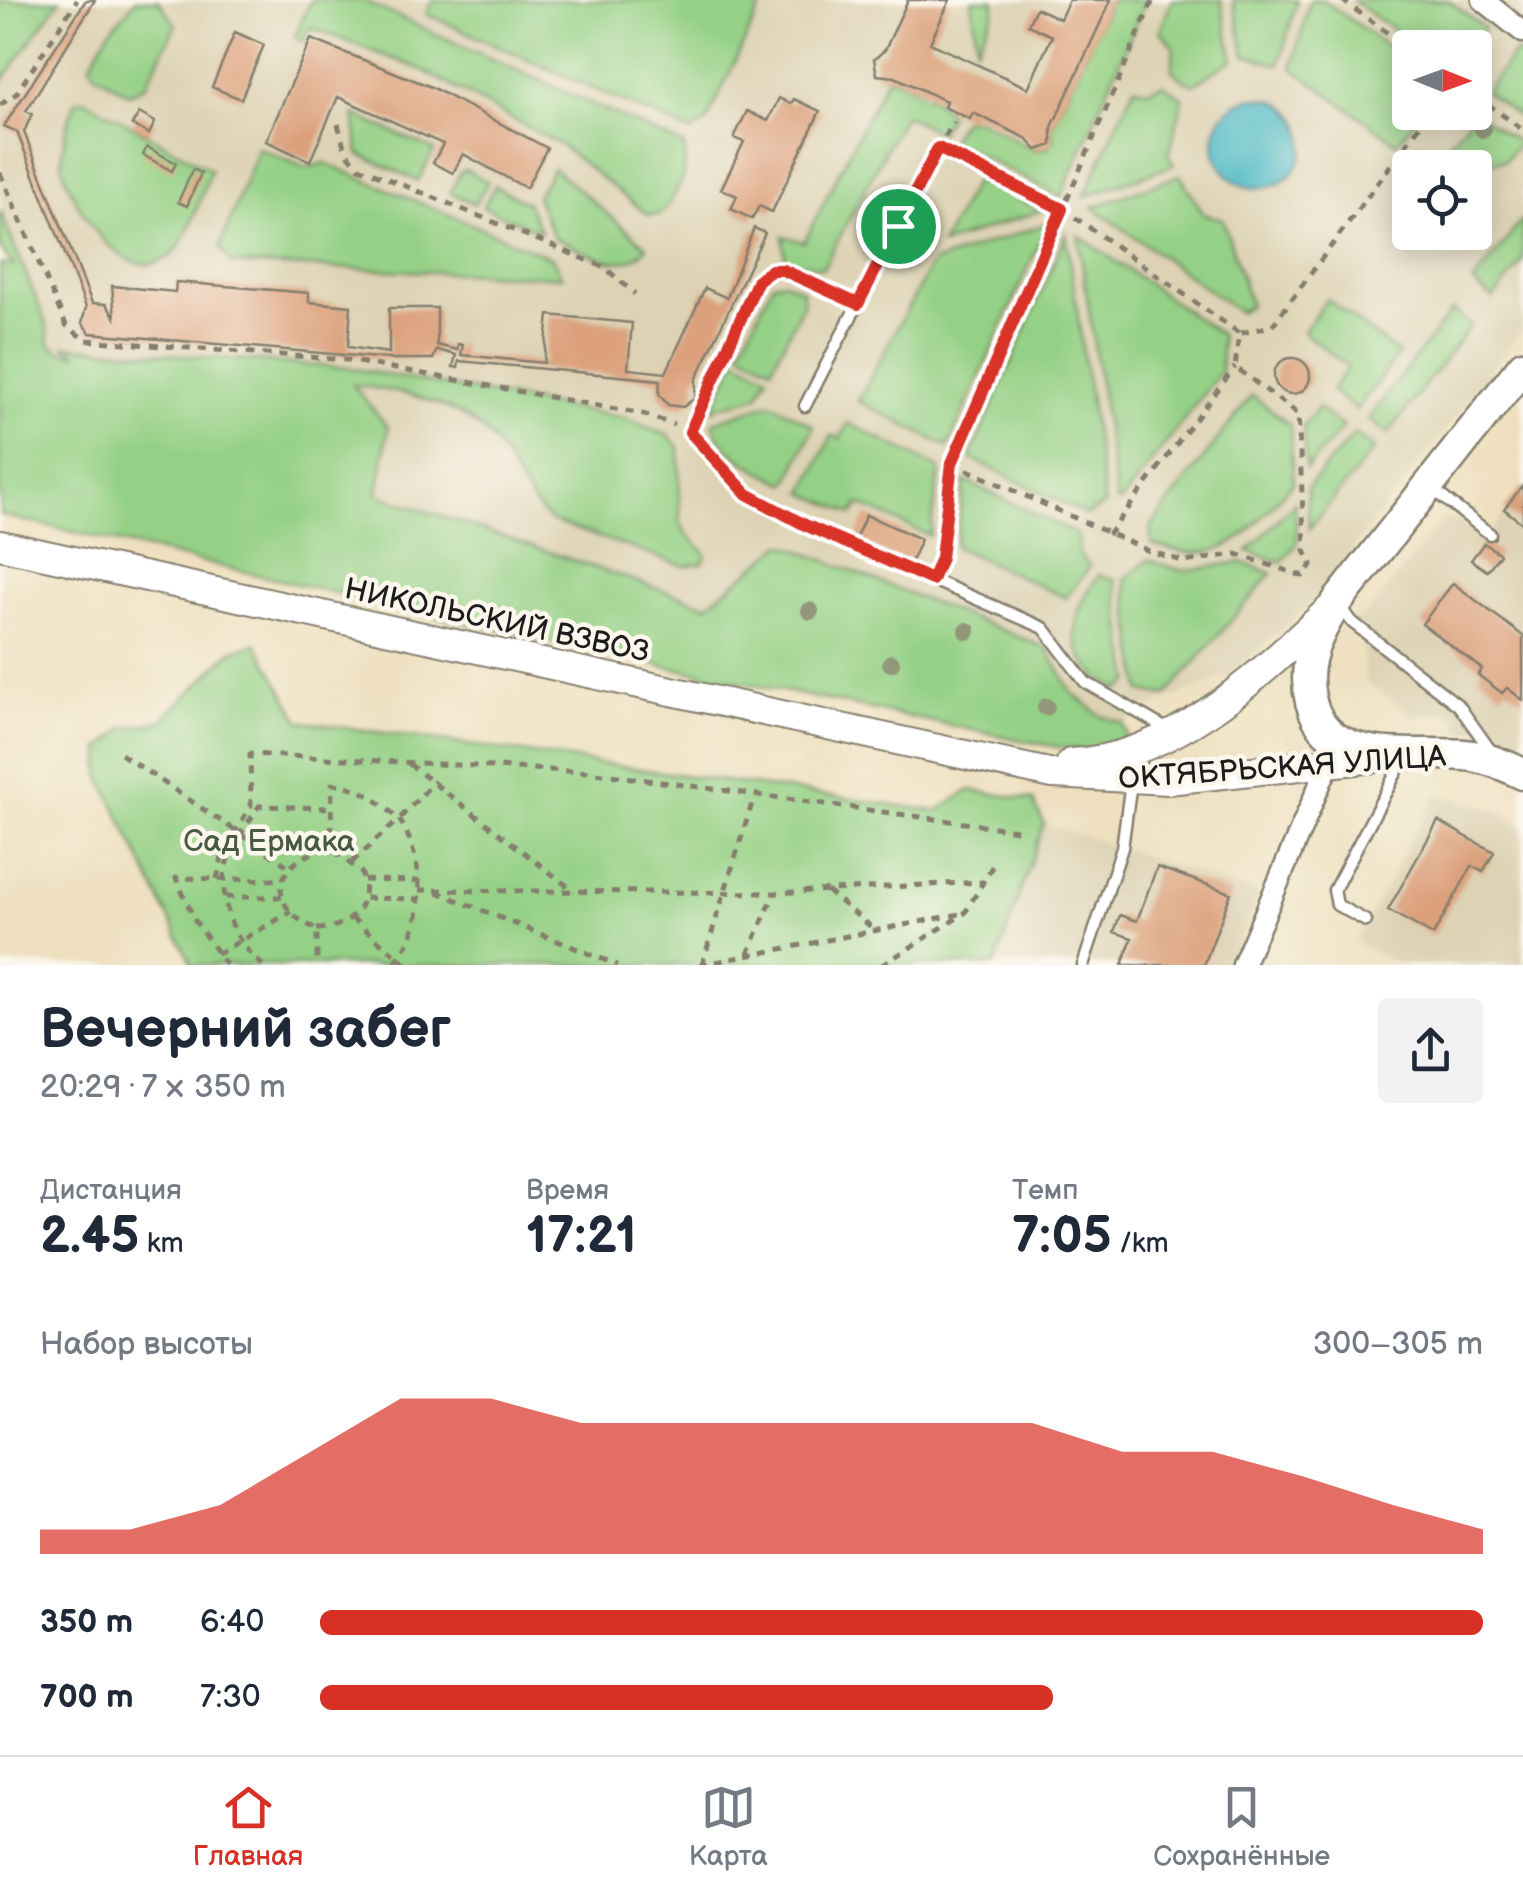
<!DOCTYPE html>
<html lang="ru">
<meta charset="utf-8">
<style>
body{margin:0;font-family:"Balsamiq Sans",sans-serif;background:#f2f2f3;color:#1f2937;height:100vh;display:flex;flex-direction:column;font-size:38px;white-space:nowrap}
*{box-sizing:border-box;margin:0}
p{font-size:32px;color:#747a83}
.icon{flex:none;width:55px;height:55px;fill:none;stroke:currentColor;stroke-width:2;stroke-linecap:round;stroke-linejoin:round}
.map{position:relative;height:965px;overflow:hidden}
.panel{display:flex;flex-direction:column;background:#fff;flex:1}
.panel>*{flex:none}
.needle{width:65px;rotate:91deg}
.tools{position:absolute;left:1392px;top:30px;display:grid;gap:20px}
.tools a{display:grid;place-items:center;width:100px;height:100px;border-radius:10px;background:#fff;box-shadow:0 5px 25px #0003;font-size:50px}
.pin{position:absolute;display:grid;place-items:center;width:85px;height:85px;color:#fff;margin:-42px;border:5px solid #fff;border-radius:50%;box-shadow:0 2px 10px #0007}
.round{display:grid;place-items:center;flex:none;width:105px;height:105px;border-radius:10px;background:#f2f2f3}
.head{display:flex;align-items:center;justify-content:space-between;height:170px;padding:0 40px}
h1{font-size:55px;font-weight:600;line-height:75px}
.figures{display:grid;grid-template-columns:repeat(3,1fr);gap:15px;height:170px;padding:10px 40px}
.figures div{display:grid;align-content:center}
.figures b{font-size:50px;font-weight:600}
.figures small{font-size:28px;font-weight:400}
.figures p{font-size:28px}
.chart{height:280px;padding:20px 40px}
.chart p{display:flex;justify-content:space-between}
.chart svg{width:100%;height:180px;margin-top:10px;fill:#d93025;opacity:.7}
ul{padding:0 40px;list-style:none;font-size:32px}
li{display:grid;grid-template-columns:160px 120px 1fr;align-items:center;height:75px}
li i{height:25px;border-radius:12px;background:#d93025}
.tab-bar{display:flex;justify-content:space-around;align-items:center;height:140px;border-top:2px solid #e0e1e3;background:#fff;font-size:28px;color:#747a83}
.tab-bar a{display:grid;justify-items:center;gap:5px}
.tab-bar .current{color:#d93025}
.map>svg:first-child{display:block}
</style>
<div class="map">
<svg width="1523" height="965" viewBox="0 0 1523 965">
<rect width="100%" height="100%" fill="#fbf7ec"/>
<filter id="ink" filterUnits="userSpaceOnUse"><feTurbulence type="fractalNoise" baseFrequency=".01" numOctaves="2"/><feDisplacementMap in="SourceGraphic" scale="20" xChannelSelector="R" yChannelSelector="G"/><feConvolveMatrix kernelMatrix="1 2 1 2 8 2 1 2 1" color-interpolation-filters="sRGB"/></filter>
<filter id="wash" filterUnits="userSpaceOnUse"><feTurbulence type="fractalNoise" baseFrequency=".0048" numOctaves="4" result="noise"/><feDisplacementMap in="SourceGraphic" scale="40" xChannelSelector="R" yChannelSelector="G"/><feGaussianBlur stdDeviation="2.25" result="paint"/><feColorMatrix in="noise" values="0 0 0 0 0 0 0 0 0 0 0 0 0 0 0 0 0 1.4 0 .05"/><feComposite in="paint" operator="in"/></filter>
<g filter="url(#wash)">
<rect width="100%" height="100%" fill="#eee0bf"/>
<path fill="#ddd2b4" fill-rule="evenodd" d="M60,0H1523V328L1310,604L1228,676L1163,701L1123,723L1101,716L1072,693L1047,648L708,605L378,495L388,427L352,384L67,355L53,348L0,211V84ZM1410,48H1475V112H1410ZM1410,168H1475V232H1410Z
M1523,485V746L1486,731H1458L1459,720L1449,711L1415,717L1365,681L1362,641L1345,624L1370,610L1443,520H1456L1484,542Z
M1436,795L1500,811L1523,828V965H1400L1356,941Z
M1044,823L1259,894L1231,965H995Z"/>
<path fill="#94d085" stroke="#587650" stroke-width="2.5" d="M0,0H60L0,84Z
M136,0H158L176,25L146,85L129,94L96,74L90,65L108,33Z
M311,0H361L684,146C689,169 677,199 659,215H648L559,144L420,69L310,27L303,41L295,37Z
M432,0H764L706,123L691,132L426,14Z
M972,0H994V12L977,47Z
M1111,0H1146L1061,197L950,140L962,120L977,119L1036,150L1048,148L1054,140L1052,127Z
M1172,0H1221L1233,60L1192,85L1172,71L1174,47L1160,31Z
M1233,0H1297L1279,65L1245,55Z
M1310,0H1323L1410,63V112L1421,113L1397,143L1292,68Z
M1352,0H1448L1484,28L1469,47H1418Z
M1515,52L1523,58V120L1485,92Z
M893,78L935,100L949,114L940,133L904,115L823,268L785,260L783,236L804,242L886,79Z
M1163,84L1183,98L1169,155L1174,165L1084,197L1134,87L1148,90Z
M84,99L211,170C203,189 187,243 173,254C126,293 72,207 63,168C59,152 69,116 76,101Z
M1475,112L1519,143L1504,161L1429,167Z
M354,115L434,150L418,181L359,154Z
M258,148L306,168L325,163L552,258L562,277L232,264L220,247Z
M553,168L647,247C622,279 587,251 554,238L536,197Z
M466,170L488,182L475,204L450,193L461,171Z
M1180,175L1203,214L1223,219L1250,305L1239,312L1093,207Z
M975,180L1042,210L941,245Z
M495,186L527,203L541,232L483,207Z
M0,211L47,325L49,343L59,351L78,355L64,346L349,368L624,418L669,436L679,447L680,521C684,536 698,542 706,555L703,563L684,566L551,521C525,500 516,471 496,445C465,403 402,391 353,385L388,427L378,495L707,605L783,544L1047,648L1072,693L1101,716L1123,723L1127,738C1100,760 1057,746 1025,741L538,640L0,515V264L14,265L0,248Z
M1523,219V261L1493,299L1473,283Z
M1048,223L948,447L858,401L932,263Z
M1066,234L1105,504L1087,515L970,458Z
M1078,235L1221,335V371L1121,502H1117Z
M784,281L802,290L804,302L772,367L740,351L773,283Z
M1327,299L1399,354L1356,410L1331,390L1348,367L1303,332Z
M1452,310L1471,325L1388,434L1368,419Z
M736,359L768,375L758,396L713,409Z
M1252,395L1290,425L1293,483C1242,536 1230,570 1151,544L1150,528Z
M771,403L814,426L787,484C760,471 720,454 713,422Z
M1318,408L1343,427L1306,469L1303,426Z
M848,423L940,469L930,536L859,504L853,514L804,493L832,435L840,439Z
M1355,434L1374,449L1309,529L1307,488Z
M965,481L1078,535L1079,554L1090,567L1066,598L955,547Z
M1295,502L1297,544L1281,562L1248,551Z
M1148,560L1183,571L1241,562L1272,573L1166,696L1141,691L1125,579Z
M1099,575L1115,579L1131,682L1118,690C1064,661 1066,619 1099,575Z
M257,644L300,721L937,811L970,790L1033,800L1044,823L995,965H192L100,776L101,749L124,728L160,722L233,650Z"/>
<path fill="#4dbac6" stroke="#346b71" stroke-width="2.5" d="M1214 143a45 45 0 1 1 90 0a45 45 0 1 1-90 0Z"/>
<g id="blocks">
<path fill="#dca07c" d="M86,0H95L26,111L32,114L24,132L92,303L106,304L115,317L112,286L175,292L176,282L309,293V302L351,306L348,347L389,353V308H437V345L457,350L458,344L463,345L461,355L544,363L549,315L632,323L628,369L666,373L705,288L727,298L754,228L765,233L696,380L695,398L683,407L668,405L659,394L660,380L459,361L458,368L453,367L456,355L437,350L433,359H390L90,333L82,323L86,307L17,132L4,126Z
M908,0H950L930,43L1028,88L1052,36L1028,25L1036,8L1060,19L1069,0H1111L1052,127V145L1037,150L1026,138L973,113L970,119L944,107L946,101L895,77L877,75L874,59L885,50Z
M235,32L264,45L241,99L212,87Z
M311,39L431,87L547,148L526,188L463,154L453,173L433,163L443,144L338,97L310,161L266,141Z
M779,98L791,104L794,99L820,111L772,212L759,206L752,219L731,209L737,196L721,189L744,142L734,138L747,111L768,121Z
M139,113L155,122L149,134L132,125Z
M147,147L176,163L172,171L143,155Z
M193,169L201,173L187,206L178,202Z
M1274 376a18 18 0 1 1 36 0a18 18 0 1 1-36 0Z
M1523,485V524L1504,509Z
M866,515L921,539L910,564L855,539Z
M1484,543L1500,554L1487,571L1471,560Z
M1453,583L1523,636V700L1507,688L1502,693L1478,675L1482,669L1422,624Z
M1438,821L1494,852L1483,872L1472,866L1433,935L1388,910Z
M1157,867L1231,893L1204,965H1122L1132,938L1114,932L1120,915L1137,921Z"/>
</g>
</g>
<g filter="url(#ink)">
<use href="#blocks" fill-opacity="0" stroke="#857e6e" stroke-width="2.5"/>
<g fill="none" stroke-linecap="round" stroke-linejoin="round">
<g stroke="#857e6e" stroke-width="15">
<path id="lane" d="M858,304L783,270L772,269L758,280L690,431L747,493L805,525L1044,628L1085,682L1170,731
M805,406L938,148
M1432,489L1490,534
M1341,607L1352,622L1459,706L1493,754
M1366,921L1337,905L1334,890L1403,760
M1083,965L1122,848L1131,782"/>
</g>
<g stroke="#857e6e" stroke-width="25">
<path id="street" d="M1483,0L1523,32
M1243,965L1329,763"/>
</g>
<g stroke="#857e6e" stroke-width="32">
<path id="secondary" d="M0,545L1053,774L1168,780L1384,757
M1071,763C1174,758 1257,677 1329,610"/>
</g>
<g stroke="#857e6e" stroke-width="35">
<path id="primary" d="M1523,366L1337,602C1317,635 1301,663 1311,702C1330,772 1420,748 1473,756C1490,759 1507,766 1523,774"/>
</g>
<path stroke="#857e6e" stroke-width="5" stroke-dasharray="8 8" stroke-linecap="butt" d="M1342,0L1410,49
M1475,95L1523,130
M0,105L16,94L77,0
M338,124L345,150L359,167L604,267L635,294
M945,137L954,122
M0,173L66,325L85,340L347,360L643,414L674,425
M1241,333L1272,326L1430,112
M952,463L1149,551L1185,562L1236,554L1303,576L1312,564L1305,551L1298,414L1235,367L1239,333L1063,209L1153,0
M1108,535L1235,367
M939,563L952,463L1063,209L950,154
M121,754L288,866
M409,764L574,891
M331,849L332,784C361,786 378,801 399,819L435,781
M352,862L399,819C425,859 429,930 392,965
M217,879L223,853L251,805L250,754L588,772L1024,831
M364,880L419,881
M419,890L775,893L981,882
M827,891L875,930
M437,892L617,965
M226,897H282
M365,898L417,899
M352,918L407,965
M317,929C349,928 374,906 361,872L331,849C276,856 260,906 317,929V965
M217,954L291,912
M748,954L775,893
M226,965L195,921L176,878L282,880
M263,965C231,942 215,892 229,856C236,838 249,822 259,806L332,808
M700,965L965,913
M702,965L754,797
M882,965L965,913L993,865"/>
<use href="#lane" stroke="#fff" stroke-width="10"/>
<use href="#street" stroke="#fff" stroke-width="20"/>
<use href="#secondary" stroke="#fff" stroke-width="28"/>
<use href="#primary" stroke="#fff" stroke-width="30"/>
</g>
<g fill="#92977a">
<circle cx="1483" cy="129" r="9"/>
<circle cx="810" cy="611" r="9"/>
<circle cx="967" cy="631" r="9"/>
<circle cx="891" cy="663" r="9"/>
<circle cx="1046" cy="707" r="9"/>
</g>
</g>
<g fill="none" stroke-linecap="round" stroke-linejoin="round" filter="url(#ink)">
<g stroke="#fff" stroke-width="20">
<path id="route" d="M938,148L1062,209L952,463L941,558L932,580L805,525L747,494L690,432L758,280L772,270H783L858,304Z"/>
</g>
<use href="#route" stroke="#d93025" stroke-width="12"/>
</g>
<g text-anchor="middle" stroke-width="9" stroke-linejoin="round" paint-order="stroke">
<g font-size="30" fill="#1c1c1c" stroke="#fbf7ec">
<text transform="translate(497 620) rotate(12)" y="10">НИКОЛЬСКИЙ ВЗВОЗ</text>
<text transform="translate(1282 767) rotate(-4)" y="10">ОКТЯБРЬСКАЯ УЛИЦА</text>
</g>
<g font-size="30" fill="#465b41" stroke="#fbf7ec">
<text x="269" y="851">Сад Ермака</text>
</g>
</g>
</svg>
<div class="tools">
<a><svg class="needle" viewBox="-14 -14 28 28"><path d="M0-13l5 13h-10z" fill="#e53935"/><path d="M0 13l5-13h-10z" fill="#747a83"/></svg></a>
<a><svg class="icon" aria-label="locate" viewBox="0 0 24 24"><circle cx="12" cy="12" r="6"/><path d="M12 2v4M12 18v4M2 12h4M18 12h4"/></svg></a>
</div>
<div class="pin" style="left:898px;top:226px;background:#1e9e55"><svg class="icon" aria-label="arrive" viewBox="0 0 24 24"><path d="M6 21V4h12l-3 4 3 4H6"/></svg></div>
</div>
<section class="panel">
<div class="head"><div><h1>Вечерний забег</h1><p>20:29 · 7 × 350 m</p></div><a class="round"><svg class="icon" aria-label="share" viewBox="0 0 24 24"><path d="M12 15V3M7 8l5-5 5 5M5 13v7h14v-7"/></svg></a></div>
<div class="figures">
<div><p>Дистанция</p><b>2.45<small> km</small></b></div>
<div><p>Время</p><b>17:21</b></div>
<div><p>Темп</p><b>7:05<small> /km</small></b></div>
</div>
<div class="chart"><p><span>Набор высоты</span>300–305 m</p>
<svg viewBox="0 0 160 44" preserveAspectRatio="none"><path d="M0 44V38L10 38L20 32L30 19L40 6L50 6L60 12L70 12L80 12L90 12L100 12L110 12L120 19L130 19L140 25L150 32L160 38V44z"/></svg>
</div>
<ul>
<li><b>350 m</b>6:40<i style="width:100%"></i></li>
<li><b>700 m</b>7:30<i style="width:63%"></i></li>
</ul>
</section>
<nav class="tab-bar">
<a class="current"><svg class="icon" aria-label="home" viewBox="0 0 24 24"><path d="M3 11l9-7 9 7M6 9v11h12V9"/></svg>Главная</a>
<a><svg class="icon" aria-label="map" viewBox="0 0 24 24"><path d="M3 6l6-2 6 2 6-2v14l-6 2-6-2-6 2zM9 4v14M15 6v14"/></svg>Карта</a>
<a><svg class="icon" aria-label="saved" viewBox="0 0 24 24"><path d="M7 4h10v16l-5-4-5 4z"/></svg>Сохранённые</a>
</nav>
